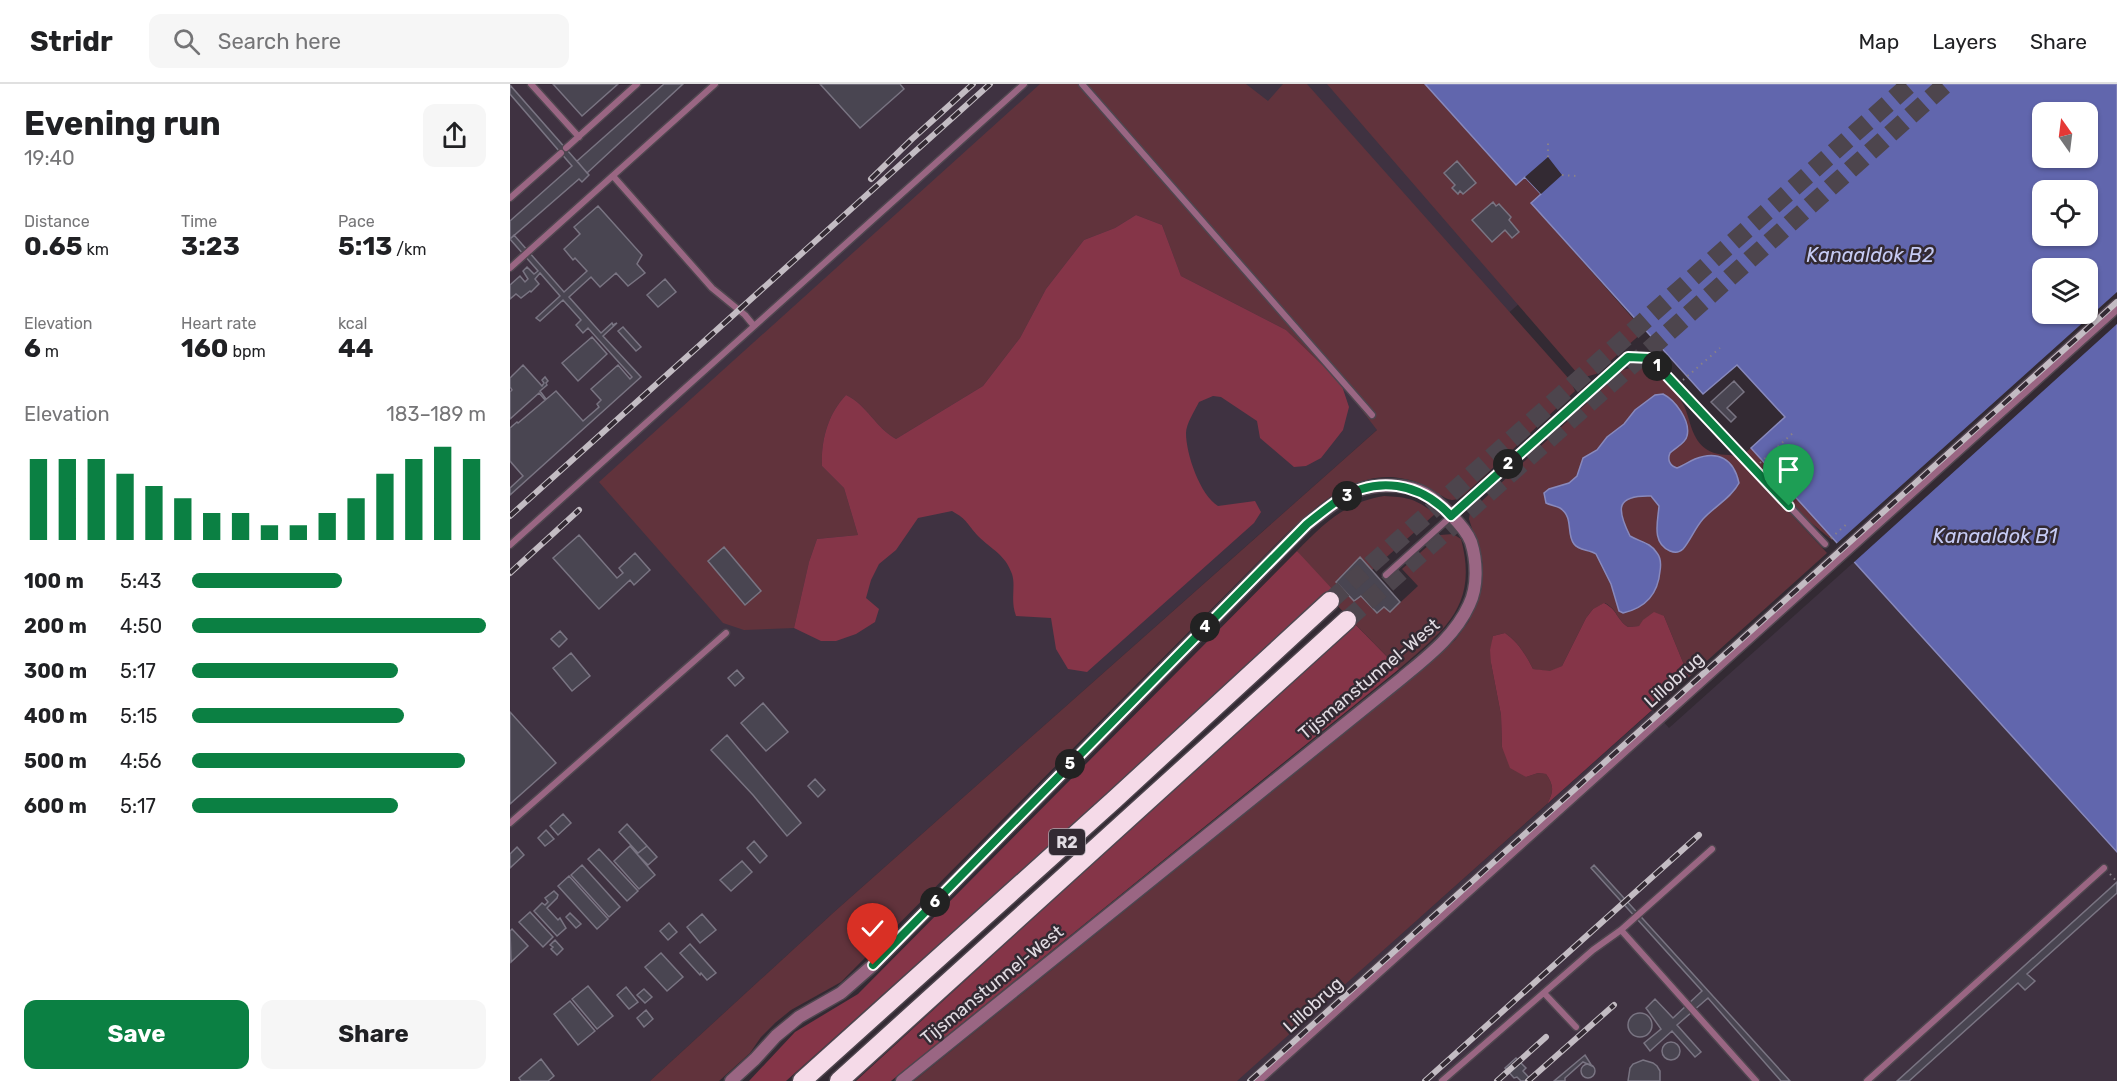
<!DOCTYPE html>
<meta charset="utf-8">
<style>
body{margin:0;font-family:Rubik,sans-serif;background:#f6f6f6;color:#202124;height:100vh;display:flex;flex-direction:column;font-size:22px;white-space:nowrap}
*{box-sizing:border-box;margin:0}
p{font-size:20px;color:#757577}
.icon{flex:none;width:33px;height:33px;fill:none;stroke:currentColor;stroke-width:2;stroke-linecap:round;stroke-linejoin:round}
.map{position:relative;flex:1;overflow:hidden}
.details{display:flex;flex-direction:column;background:#fff;width:510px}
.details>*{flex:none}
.needle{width:39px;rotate:346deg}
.controls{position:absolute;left:1522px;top:18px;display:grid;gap:12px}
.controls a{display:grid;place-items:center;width:66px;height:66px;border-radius:12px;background:#fff;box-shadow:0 2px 4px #0004;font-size:30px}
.pin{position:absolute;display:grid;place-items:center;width:51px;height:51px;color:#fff;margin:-62px -26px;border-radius:50% 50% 50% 0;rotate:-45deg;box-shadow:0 0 6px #0007}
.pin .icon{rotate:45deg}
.km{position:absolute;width:30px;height:30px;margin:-15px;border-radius:50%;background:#222;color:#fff;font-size:16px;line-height:30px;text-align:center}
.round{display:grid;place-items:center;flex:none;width:63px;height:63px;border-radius:12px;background:#f6f6f6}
.headline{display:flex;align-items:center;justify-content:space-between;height:102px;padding:0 24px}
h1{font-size:33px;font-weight:700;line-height:45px}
.stats{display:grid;grid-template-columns:repeat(3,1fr);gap:9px;height:102px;padding:6px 24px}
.stats div{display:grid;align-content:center}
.stats b{font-size:26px;font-weight:700}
.stats small{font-size:16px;font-weight:400}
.stats p{font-size:16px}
.chart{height:168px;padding:12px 24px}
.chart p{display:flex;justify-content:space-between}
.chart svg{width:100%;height:108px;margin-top:6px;stroke:#0b8043;stroke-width:6}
.button{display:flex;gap:12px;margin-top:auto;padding:12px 24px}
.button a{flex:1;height:69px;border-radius:12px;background:#0b8043;color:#fff;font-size:24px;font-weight:700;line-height:69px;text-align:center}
.button a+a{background:#f6f6f6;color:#202124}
ul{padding:0 24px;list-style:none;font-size:20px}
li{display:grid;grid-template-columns:96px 72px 1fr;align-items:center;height:45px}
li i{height:15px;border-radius:8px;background:#0b8043}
header{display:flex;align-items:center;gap:36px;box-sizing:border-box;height:84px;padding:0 30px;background:#fff;border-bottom:2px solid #e0e0e0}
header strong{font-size:28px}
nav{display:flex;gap:33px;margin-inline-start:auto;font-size:21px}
.search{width:420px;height:54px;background:#f6f6f6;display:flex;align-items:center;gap:15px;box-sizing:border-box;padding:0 21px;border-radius:12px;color:#757577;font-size:22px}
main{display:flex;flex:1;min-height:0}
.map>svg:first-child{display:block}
</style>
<header>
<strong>Stridr</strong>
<div class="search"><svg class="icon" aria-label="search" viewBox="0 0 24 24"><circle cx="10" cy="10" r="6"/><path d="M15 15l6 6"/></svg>Search here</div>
<nav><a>Map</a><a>Layers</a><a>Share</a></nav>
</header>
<main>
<section class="details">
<div class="headline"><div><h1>Evening run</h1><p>19:40</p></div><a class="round"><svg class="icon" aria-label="share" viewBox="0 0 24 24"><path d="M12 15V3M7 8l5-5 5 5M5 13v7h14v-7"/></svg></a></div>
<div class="stats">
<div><p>Distance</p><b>0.65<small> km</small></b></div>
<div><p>Time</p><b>3:23</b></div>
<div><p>Pace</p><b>5:13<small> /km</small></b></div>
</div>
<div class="stats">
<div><p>Elevation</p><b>6<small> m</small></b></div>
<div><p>Heart rate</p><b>160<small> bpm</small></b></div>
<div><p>kcal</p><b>44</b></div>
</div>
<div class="chart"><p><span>Elevation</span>183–189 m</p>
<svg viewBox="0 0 160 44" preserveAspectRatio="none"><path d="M5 44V11M15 44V11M25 44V11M35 44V17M45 44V22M55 44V27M65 44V33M75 44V33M85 44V38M95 44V38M105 44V33M115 44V27M125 44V17M135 44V11M145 44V6M155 44V11"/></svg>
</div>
<ul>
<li><b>100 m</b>5:43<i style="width:51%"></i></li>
<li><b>200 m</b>4:50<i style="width:100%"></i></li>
<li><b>300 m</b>5:17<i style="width:70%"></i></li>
<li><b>400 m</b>5:15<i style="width:72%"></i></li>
<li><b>500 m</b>4:56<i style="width:93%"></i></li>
<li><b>600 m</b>5:17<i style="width:70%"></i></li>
</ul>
<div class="button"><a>Save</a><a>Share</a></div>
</section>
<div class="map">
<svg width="1607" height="997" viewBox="0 0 1607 997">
<rect width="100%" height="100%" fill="#332a33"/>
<path fill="#3f3241" d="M0,0H915L1065,170L323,829L140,997H0Z
M1344,478L1607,768V997H726L1143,626L1159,644Z"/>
<path fill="#61333c" d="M530,0H736L758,17L773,0H797L1060,296L1065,307L955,410C951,413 947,416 942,416C933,415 922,404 913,401C908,398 901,396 895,395C848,384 808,420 777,449L331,898L281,926L265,939L251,953L240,969L209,997H140L323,829L867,346L831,299L776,246L671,192L652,141L626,131L605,144L574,156L536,205L510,254L473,302L386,355C366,344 357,321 336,311C318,330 311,356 312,382L334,404L348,451L307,455L299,478L284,544L234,546L213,539L89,398Z
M817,0H915L1006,101L1015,93L1031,110L1021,119L1134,247L1086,290L1075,293L1067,289Z
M1123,283C1128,283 1133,282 1137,284C1148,287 1171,313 1175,324C1181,339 1182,355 1196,365C1206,372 1216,370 1227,372L1317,469L1179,593L1154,532L1129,542L1118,543C1106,535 1108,526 1095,519L1083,525L1076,534L1052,582L1040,588L1023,585C1016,571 1008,558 995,549L983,552L981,579L991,631L992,663L1016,693L1028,689L1036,690C1044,701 1044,708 1037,720L727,997H404L855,633L945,556L959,537L972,504L973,480L959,435L960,428L1107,291L1113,286Z
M1241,364L1324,455L1322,456L1289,429L1235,369Z
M874,412C897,413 907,415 925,430L862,486L850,474L826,497L844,517L851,512L867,529L874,523L880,528L908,502L892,485L930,451L943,450L951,455C969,522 934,546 889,585L818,512L787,467C813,440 836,418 874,412Z"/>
<path fill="#853548" d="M626,131L652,141L671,192L776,246L831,299L839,323L833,346L811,374L796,382L784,383L750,354L747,337L711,313L703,312L689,318C685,326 676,340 676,349C676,370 690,411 708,422L745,417L751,428L744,439L577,588L558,585L546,565L541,534L506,532C500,516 506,502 502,490C495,470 482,466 468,452C457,440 458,436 442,427L408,434L386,466L369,480L361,496L356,514L369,525L365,538L346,550L326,557H311L284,544L299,478L307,455L348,451L334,404L312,382C311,356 318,330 336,311C357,321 366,344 386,355L473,302L510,254L536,205L574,156L605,144Z
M787,467L824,507L276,997H239L285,948L348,910Z
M1094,519C1108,526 1106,535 1118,543L1129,542L1133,536L1144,528L1154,532L1179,593L1037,720C1044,708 1044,701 1036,690L1028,689L1016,693L1000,684L992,663L991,631L981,579L980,566L983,552L995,549C1008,558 1016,571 1023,585L1040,587L1052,582L1076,534L1083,525Z
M844,539L889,585L381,997H346Z"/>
<path fill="#6166ad" stroke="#8889bd" stroke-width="1.5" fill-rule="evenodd" d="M915,0H1607V768L1241,364L1275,333L1227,281L1193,310L1021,119L1031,110L1015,93L1006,101ZM1533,28H1578V74H1533ZM1533,106H1578V152H1533ZM1533,184H1578V230H1533Z
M1153,310C1165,316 1181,337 1177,352C1176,359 1165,364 1160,369C1157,376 1160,382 1167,384C1173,382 1178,378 1185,375C1208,366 1224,375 1229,399C1222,413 1204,423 1193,435C1185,444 1180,457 1173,465C1169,469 1165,469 1160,467C1141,459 1148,437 1149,422L1141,412C1106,411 1106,424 1120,452C1130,458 1140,458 1147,469C1151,474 1151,481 1150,487C1148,510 1135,524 1113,529L1109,527L1101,500L1086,470C1079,465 1069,467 1064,460C1056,450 1064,433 1050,424C1046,422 1040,421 1036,419L1034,409L1039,405L1059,399L1067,392L1073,374L1087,366L1097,353L1114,340L1125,326L1145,311Z"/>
<path fill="#332a33" d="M1038,73L1052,91L1031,110L1015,93Z
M1607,208V240L1342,480L1325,461Z"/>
<path fill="#494551" stroke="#797482" stroke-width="1.5" d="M43,0H108L72,32Z
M154,0H173L77,89L67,77Z
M310,0H390L394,5L350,44Z
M0,1L79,91L72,98L69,95L0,155V137L62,82L0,10Z
M947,77L966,99L953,110L950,107L948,110L942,104L945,101L934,89Z
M983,118L986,122L989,120L1001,133L999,136L1009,148L1002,154L995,146L982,158L962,136Z
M88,122L132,171L127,180L135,189L118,202L106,189L90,203L81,193L59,213L91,249L102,239L103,241L107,239L93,252L131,293L0,411V404L13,392L0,377V344L7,338L8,339L46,307L73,337L89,323L87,320L91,316L81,305L108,281L120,295L122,293L78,244L73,249L66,241L71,236L53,216L30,237L26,234L50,212L30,189L25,195L29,200L21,208L20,207L11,214L6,210L0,215V201L10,192L15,198L18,195L13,187L17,183L24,190L28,187L0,155L4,151L54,208L77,187L65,174L63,176L54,165L70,150L64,143Z
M155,195L166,208L148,223L137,211Z
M113,243L131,263L126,267L108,247Z
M82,253L97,270L68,297L52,279Z
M13,281L32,302L34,299L32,296L35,293L38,297L36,299L37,301L30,307L36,315L35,316L29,309L0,335V308L2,306L0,303V294Z
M1224,297L1234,308L1217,324L1226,333L1221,338L1201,318Z
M69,451L107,494L113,489L109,484L125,469L140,486L124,501L120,496L89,525L43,474Z
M214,463L251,507L235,521L198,477Z
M850,473L890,518L880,528L874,523L867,529L851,512L844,517L826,498Z
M50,547L57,555L49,563L41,555Z
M61,569L80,592L62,607L43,584Z
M227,586L234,594L225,602L218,594Z
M253,619L278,648L256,667L231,639Z
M0,628L46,679L0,720Z
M217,651L291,739L277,752L243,711L201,666Z
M305,695L315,706L308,713L298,702Z
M53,730L61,739L48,751L40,742Z
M117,740L137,762L128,769L109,748Z
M36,746L44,755L35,762L28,754Z
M244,757L257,772L250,779L237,764Z
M120,762L145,791L129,805L104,777Z
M137,762L147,773L138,781L127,770Z
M7,763L14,771L0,784V770Z
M89,765L128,807L117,817L78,775Z
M232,777L242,788L221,807L210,796Z
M72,781L110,823L99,833L61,791Z
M1084,781L1280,997H1271L1198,914L1167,941L1191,968L1185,973L1162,947L1140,967L1134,959L1151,945L1136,924L1145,915L1163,934L1192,907L1081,784Z
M59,792L98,835L87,845L48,802Z
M1607,798V809L1517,890L1525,897L1515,906L1508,899L1399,997H1387Z
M44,807L48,811L47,814L37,824L48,836L50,834L56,844L47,852L24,827L32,819L35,821L38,818L35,814Z
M20,828L43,853L33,863L9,838Z
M60,829L71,840L66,844L56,833Z
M192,830L206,846L190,859L177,843Z
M159,839L167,848L158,856L150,847Z
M2,845L18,862L1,878L0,847Z
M45,856L53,865L47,871L41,865L43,863L40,861Z
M180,860L206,889L197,896L191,889L190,891L170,869Z
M151,869L173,893L157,907L135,883Z
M78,902L103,932L87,945L62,915Z
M116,903L128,918L119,925L107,911Z
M134,905L142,913L135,919L127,911Z
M60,917L85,947L68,961L44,930Z
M136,926L143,935L134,943L127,934Z
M1118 941a12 12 0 1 1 24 0a12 12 0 1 1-24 0Z
M1152 967a9 9 0 1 1 18 0a9 9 0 1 1-18 0Z
M1075,971L1082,982L1073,978L1055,994V997H1044Z
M1006,974L1016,984L1013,987L1022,997H1011L1007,993L1004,994L995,984Z
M31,975L44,992L38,997H11L9,994Z
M1133,976L1143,979L1147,982L1150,987V997H1118L1120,984L1123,980Z
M1071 987a7 7 0 1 1 14 0a7 7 0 1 1-14 0Z"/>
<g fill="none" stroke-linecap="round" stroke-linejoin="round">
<path stroke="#4d454d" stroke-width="18" stroke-dasharray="18 9" stroke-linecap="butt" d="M820,517L1400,0
M837,536L1436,0"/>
<g stroke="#4f464f" stroke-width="9">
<path id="service" d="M21,0L69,53
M572,0L862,331
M56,64L127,0
M103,92L202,204L235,231L244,242
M0,114L51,69
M0,184L205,0
M0,461L514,0
M876,491L1118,273L1140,274L1315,460
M0,739L216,549
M1111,846L1246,997
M1034,909L1066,943
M932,997L1083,866L1111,846L1202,765
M1357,997L1594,784"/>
</g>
<g stroke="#4f464f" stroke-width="15">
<path id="minor" d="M221,997L245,975L266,952L289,933L331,909L363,881L797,440C816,426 836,407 860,403C876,400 899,401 914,409C928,417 955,442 961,458C967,477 968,503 959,521C945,552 917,573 892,594L392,997"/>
</g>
<g stroke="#4f464f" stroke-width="15">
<path id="tertiary" d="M745,997L1607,222"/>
</g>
<g stroke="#4f464f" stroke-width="21">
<path id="motorway" d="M292,997L604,716L820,517
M329,997L837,536"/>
</g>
<path stroke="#888189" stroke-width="2" stroke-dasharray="1.5 4.5" stroke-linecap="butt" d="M1038,73V57
M1052,91L1067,92
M1173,296L1210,264
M1250,379L1285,347
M1321,454L1338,439
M1600,790L1607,798"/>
<use href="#service" stroke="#9a6683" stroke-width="6"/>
<use href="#minor" stroke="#9a6683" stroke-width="12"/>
<use href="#tertiary" stroke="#9a6683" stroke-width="12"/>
<use href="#motorway" stroke="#f5dae8" stroke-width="18"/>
<g stroke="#c3bcc3" stroke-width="6">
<path id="rail" d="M361,95L402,55L463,0
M0,432L480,0
M0,489L69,426
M740,997L1607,218
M915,997L1189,751
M987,997L1036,953
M1018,997L1104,921"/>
</g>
<use href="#rail" stroke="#332a33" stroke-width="4" stroke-dasharray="11" stroke-linecap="butt"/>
</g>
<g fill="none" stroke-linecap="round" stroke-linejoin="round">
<g stroke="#fff" stroke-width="12">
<path id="route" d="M363,881L797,440C807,432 817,424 827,417C866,391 910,398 941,432L1118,273L1140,274L1279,422"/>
</g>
<use href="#route" stroke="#0b8043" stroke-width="8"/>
</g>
<g text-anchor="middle" stroke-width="5" stroke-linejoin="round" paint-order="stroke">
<rect fill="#332a33" stroke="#aea7ae" stroke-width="1.5" x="539" y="745" width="36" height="26" rx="4.5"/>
<g font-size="16" font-weight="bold" fill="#e2dce3">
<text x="557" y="764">R2</text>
</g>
<g font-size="18" fill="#e2dce3" stroke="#332a33">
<text transform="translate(859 595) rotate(-40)" y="6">Tijsmanstunnel-West</text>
<text transform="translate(1164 596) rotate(-42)" y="6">Lillobrug</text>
<text transform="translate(482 901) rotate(-39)" y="6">Tijsmanstunnel-West</text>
<text transform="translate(803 921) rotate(-42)" y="6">Lillobrug</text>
</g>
<g font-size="20" font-style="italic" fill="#c6cbf4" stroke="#332a33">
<text x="1360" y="178">Kanaaldok B2</text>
<text x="1485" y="459">Kanaaldok B1</text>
</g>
</g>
</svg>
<div class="controls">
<a><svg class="needle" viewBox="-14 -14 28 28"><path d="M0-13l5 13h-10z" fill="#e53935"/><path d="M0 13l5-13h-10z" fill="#757577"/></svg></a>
<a><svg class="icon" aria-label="locate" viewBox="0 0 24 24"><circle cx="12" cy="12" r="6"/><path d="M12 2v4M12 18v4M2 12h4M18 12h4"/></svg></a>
<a><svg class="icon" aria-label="layers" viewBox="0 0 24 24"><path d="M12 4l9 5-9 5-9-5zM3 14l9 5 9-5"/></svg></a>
</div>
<div class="pin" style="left:1279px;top:422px;background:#1e9e55"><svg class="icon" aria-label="arrive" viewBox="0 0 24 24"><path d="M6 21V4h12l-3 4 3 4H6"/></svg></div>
<div class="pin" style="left:363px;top:881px;background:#d93025"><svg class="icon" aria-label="check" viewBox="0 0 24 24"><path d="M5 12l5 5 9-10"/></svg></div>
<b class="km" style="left:1147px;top:282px">1</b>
<b class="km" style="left:998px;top:380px">2</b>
<b class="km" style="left:837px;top:412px">3</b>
<b class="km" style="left:695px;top:543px">4</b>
<b class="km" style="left:560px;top:680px">5</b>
<b class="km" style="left:425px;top:818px">6</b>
</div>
</main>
